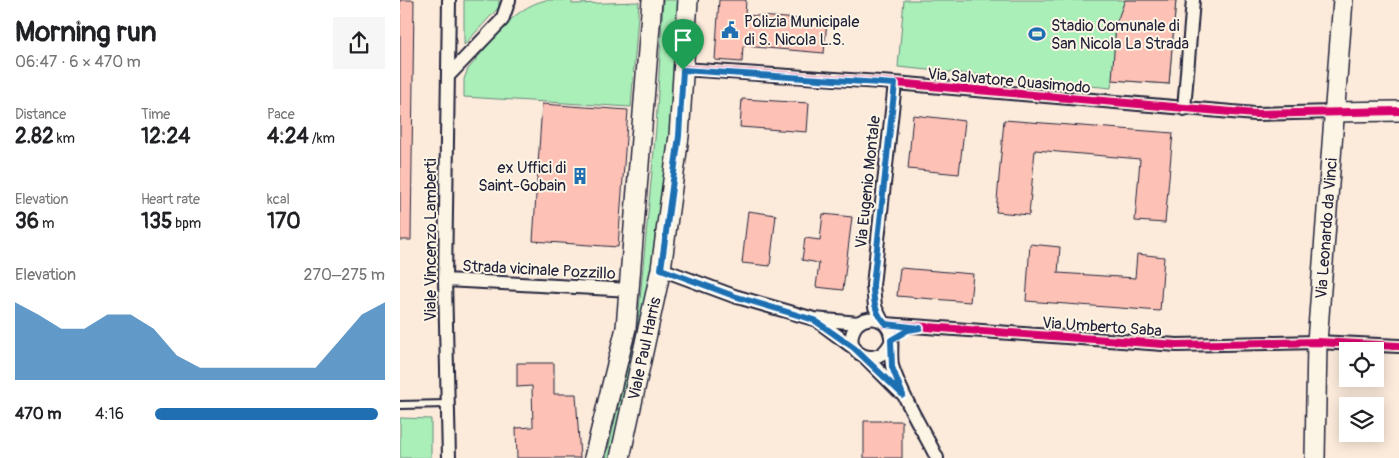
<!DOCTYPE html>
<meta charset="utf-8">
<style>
body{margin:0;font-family:Pangolin,sans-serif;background:#f6f6f6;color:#202124;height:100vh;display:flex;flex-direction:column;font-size:19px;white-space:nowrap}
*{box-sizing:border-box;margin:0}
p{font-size:16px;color:#757577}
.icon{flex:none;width:28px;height:28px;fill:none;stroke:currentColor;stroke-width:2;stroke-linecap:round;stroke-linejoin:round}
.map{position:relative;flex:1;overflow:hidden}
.sheet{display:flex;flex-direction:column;background:#fff;width:400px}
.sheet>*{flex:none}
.controls{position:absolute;left:939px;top:342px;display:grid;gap:10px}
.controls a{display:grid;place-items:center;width:45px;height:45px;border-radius:0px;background:#fff;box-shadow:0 2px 12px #0003;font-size:25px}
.pin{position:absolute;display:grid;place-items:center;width:42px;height:42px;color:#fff;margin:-51px -21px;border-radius:50% 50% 50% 0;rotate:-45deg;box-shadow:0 0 5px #0007}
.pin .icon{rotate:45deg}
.round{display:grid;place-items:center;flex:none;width:52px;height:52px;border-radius:0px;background:#f6f6f6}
.head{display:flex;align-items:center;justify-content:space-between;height:85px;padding:0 15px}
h1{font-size:28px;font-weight:700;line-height:38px}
.stats{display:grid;grid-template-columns:repeat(3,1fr);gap:8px;height:85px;padding:5px 15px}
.stats div{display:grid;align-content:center}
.stats b{font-size:21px;font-weight:700}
.stats small{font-size:14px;font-weight:400}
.stats p{font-size:14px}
.chart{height:140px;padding:10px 15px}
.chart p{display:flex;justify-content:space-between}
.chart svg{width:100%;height:90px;margin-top:5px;fill:#1f6fb2;opacity:.7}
ul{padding:0 15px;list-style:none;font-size:16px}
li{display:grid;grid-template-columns:80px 60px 1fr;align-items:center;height:38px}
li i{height:12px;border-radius:6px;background:#1f6fb2}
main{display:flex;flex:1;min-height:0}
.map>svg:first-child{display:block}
</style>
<main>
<section class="sheet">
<div class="head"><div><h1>Morning run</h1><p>06:47 · 6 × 470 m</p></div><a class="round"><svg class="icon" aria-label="share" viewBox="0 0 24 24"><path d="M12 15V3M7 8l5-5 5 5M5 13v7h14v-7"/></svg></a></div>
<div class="stats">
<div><p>Distance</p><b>2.82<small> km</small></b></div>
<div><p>Time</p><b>12:24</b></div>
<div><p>Pace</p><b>4:24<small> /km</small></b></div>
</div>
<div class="stats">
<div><p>Elevation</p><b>36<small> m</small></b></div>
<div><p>Heart rate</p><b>135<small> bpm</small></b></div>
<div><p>kcal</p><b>170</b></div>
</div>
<div class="chart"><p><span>Elevation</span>270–275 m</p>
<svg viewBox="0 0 160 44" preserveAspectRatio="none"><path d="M0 44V6L10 12L20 19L30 19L40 12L50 12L60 19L70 32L80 38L90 38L100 38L110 38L120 38L130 38L140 25L150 12L160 6V44z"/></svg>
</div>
<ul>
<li><b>470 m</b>4:16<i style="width:97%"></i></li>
</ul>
</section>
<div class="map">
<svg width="999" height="458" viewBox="0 0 999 458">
<rect width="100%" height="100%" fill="#fcebdb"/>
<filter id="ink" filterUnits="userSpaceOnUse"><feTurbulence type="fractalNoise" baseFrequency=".02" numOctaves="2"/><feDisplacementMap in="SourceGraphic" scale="10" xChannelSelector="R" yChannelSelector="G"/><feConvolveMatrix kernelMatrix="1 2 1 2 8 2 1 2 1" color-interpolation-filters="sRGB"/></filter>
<g filter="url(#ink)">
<path fill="#aaeeb8" stroke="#66887a" d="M64,0H99V7L64,45Z
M146,0H172V4L239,2L231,107L64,97V79L68,69C90,44 111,8 146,0Z
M263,0H280L276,91L259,237L214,458H206L238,321L256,128Z
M504,0H776L769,84L712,80L711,88L498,67Z
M0,418L31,419V458H0Z"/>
<path fill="#fdc2b5" stroke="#22223b" d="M0,0H14L11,240H0Z
M319,0H346L345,15L427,21L424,53L343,46L342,62L315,60Z
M725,0H776L769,84L712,80L716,24Z
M342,99L409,103L407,132L340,127Z
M142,104L228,110L218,247L133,241Z
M513,115L565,121L559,174L508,169Z
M604,120L773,133L765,223L735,221L740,159L635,150L629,215L596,212Z
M348,211L376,215L370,266L342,263Z
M423,214L452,217L443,290L416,287L419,263L402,260L405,238L420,240Z
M630,244L660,247L658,273L735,278L737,254L764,257L760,311L626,301Z
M500,268L573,274L570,302L497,296Z
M117,363H154V394H176L180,458H117L116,428L133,427L132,386L117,387Z
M464,421H502V458H464Z"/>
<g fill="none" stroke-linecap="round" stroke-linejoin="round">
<g stroke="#22223b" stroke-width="10">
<path id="lane" d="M0,405L48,404"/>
</g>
<g stroke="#22223b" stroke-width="16">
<path id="street" d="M283,69L495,83L855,114L933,112
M48,76L102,20L109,0
M784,109L793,0
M261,269L334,296L414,319L459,323
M45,280L231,290
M482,321L475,307L473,285L495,83
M419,322L454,348
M485,324L777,345L917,342L999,346
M490,344C477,370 442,353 454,329C460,317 477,315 486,325C496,336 488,355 493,369C504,401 522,428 537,458
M464,356L500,392
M49,458L45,280L49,0"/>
</g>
<g stroke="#22223b" stroke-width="22">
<g id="secondary">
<path d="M933,112L999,111"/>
<path d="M194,458L226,328L252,0"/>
<path id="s1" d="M220,458L261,269L279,136L288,0"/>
<path id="s2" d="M915,458L917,342L943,0"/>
</g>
</g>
<use href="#lane" stroke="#fcf5e5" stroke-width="6"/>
<use href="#street" stroke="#fcf5e5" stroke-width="12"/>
<use href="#secondary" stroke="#fcf5e5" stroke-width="19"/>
<g stroke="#fcf5e5" stroke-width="11">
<path id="cycleway" d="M283,69L495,83L855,114L999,111
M485,324L777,345L917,342L999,346"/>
</g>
<use href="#cycleway" stroke="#d6006c" stroke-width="8"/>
</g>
</g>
<g fill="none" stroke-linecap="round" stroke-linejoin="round" filter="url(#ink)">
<g stroke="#fff" stroke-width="10">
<path id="route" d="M283,70L495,84L473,285C473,298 475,315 486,324L520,328L508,330L491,340L492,367L503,395L454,348L414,320L334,296L261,269L279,136Z"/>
</g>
<use href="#route" stroke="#1f6fb2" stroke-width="6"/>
</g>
<defs>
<g id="civic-bare" transform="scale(1.35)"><path d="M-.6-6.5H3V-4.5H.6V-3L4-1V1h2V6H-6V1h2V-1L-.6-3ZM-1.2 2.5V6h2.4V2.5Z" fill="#1f6fb2" stroke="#fcf5e5" stroke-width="2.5" paint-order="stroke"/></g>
<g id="stadium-bare" transform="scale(1.35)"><path d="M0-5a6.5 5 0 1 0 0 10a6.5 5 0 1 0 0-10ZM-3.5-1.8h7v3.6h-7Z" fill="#1f6fb2" stroke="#fcf5e5" stroke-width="2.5" paint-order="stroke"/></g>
<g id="building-bare" transform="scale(1.35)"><path d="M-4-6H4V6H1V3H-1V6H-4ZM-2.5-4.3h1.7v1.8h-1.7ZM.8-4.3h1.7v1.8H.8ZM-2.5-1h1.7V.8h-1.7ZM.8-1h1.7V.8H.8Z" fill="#1f6fb2" stroke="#fcf5e5" stroke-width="2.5" paint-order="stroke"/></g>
</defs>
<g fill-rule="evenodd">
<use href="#civic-bare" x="330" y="30"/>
<use href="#stadium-bare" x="637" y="34"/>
<use href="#building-bare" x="180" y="176"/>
</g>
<g text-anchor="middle" stroke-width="4" stroke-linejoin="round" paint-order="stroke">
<g font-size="16" fill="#22223b" stroke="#fcf5e5" text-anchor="start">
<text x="344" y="27">Polizia Municipale<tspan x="344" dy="18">di S. Nicola L.S.</tspan></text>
<text x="651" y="31">Stadio Comunale di<tspan x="651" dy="18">San Nicola La Strada</tspan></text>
<text x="166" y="173" text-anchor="end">ex Uffici di<tspan x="166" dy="18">Saint-Gobain</tspan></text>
</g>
<g font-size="16" fill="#22223b" stroke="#fcf5e5">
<text transform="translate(609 80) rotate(5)" y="6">Via Salvatore Quasimodo</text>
<text transform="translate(467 182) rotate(-84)" y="6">Via Eugenio Montale</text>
<text dy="6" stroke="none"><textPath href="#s2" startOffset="230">Via Leonardo da Vinci</textPath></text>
<text transform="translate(30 240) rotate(-90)" y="6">Viale Vincenzo Lamberti</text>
<text transform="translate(139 269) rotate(3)" y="6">Strada vicinale Pozzillo</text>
<text transform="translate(702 326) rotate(4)" y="6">Via Umberto Saba</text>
<text dy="6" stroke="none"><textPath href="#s1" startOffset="112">Viale Paul Harris</textPath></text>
</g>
</g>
</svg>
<div class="controls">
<a><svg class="icon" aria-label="locate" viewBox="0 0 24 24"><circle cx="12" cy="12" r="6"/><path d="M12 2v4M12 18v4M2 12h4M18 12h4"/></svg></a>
<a><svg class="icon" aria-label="layers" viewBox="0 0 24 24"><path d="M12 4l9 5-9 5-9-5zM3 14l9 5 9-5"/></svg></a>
</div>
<div class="pin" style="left:283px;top:70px;background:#1e9e55"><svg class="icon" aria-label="arrive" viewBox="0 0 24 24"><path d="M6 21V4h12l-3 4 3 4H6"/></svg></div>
</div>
</main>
